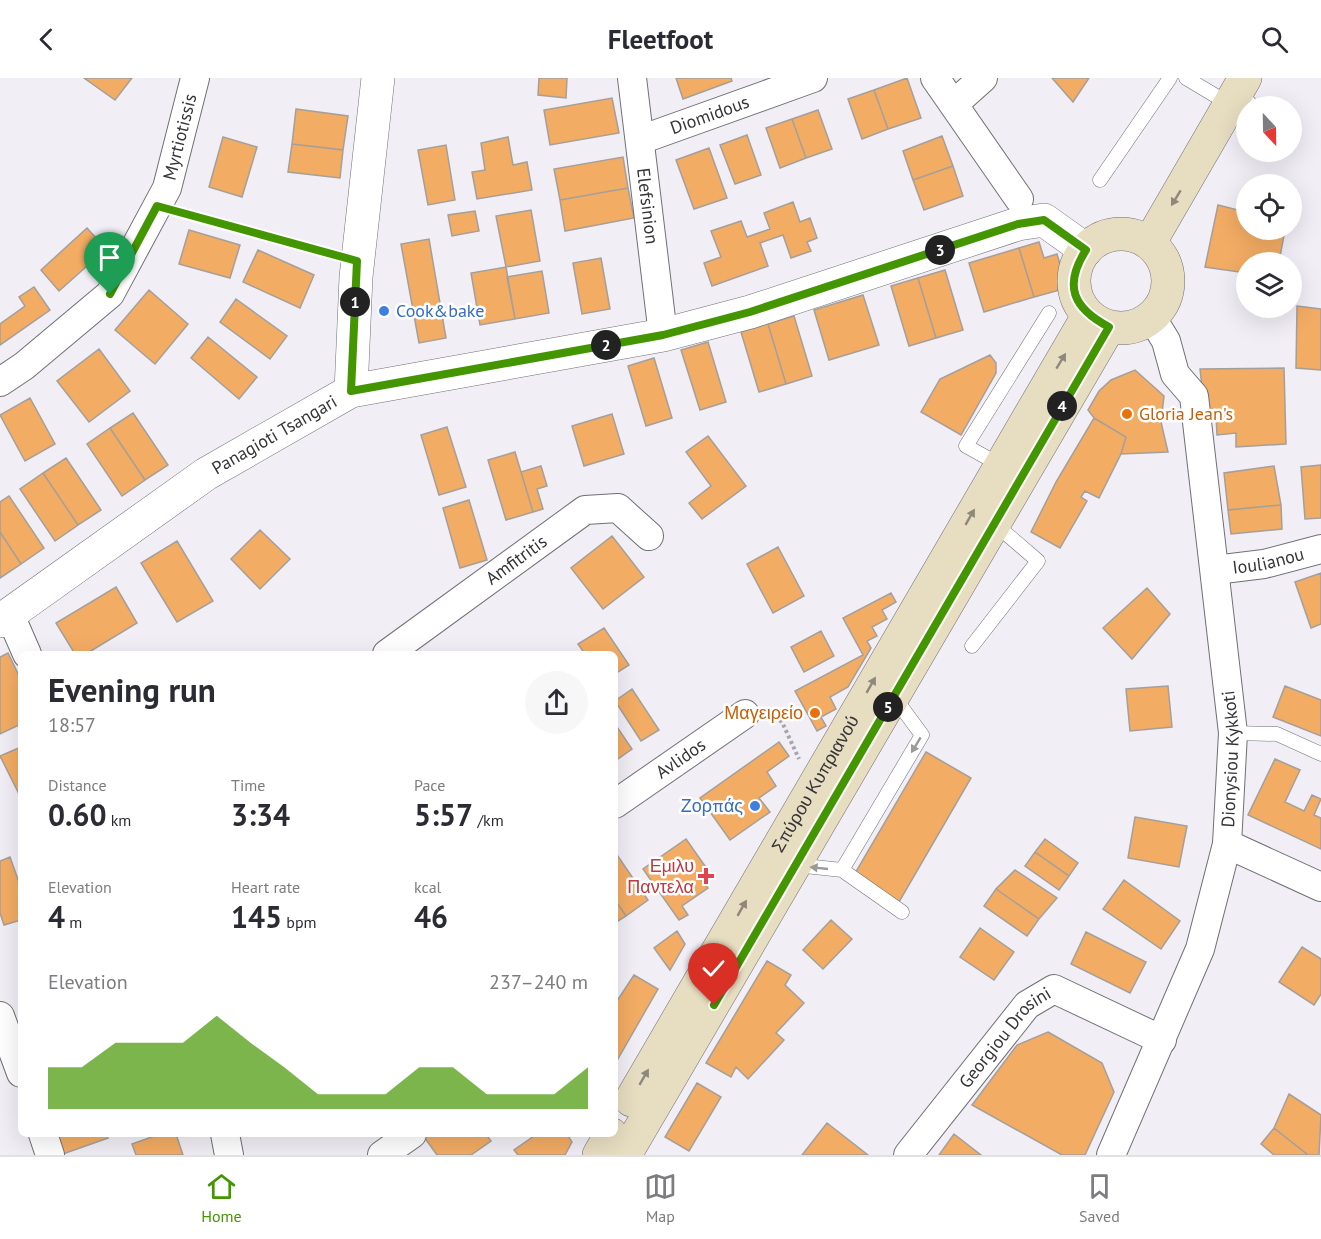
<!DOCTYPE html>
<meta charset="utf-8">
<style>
body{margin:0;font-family:"PT Sans",sans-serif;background:#f7f7f7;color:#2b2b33;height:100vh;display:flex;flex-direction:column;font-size:22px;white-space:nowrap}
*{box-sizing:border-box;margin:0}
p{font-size:20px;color:#7c7c81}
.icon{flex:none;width:33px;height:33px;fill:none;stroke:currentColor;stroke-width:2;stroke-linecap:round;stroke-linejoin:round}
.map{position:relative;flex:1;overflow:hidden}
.sheet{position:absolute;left:18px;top:573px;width:600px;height:486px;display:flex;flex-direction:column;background:#fff;border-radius:9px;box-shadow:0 6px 24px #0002}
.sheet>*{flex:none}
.needle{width:39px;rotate:158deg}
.fabs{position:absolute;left:1236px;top:18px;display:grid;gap:12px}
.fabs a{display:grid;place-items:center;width:66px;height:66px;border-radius:50%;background:#fff;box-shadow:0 6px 24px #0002;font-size:30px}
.pin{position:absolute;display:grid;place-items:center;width:51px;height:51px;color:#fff;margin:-62px -26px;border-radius:50% 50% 50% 0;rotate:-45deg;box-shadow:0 0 6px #0007}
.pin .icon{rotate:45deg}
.km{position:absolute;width:30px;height:30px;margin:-15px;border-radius:50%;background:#222;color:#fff;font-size:16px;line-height:30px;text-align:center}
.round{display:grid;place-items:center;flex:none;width:63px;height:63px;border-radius:32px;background:#f7f7f7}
.summary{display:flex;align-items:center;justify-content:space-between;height:102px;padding:0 30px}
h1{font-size:33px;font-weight:700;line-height:45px}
.metrics{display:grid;grid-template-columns:repeat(3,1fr);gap:9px;height:102px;padding:6px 30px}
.metrics div{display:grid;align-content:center}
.metrics b{font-size:30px;font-weight:700}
.metrics small{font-size:16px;font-weight:400}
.metrics p{font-size:16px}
.chart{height:168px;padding:12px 30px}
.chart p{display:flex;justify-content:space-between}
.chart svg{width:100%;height:108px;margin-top:6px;fill:#449601;opacity:.7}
header{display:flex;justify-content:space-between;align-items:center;height:78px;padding:0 30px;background:#fff;font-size:27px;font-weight:700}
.tab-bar{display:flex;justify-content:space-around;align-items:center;height:84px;border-top:2px solid #e1e1e2;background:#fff;font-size:16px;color:#7c7c81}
.tab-bar a{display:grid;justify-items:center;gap:3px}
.tab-bar .selected{color:#449601}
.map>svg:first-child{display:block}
</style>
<header><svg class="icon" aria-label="back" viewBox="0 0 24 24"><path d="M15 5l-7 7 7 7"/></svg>Fleetfoot<svg class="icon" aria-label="search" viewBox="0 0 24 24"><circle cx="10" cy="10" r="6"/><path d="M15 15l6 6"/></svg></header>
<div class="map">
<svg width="1321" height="1077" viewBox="0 0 1321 1077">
<rect width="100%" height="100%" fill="#f1eef5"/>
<path fill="#f3ac64" stroke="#a49f9a" stroke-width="1.5" d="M84,0H132L115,22Z
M539,0H567L566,20L538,17Z
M676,0H731L732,3L683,21Z
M907,0L921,40L888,51L874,12Z
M1052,0H1089L1073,24Z
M874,12L888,51L862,61L848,21Z
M612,20L619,55L550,67L544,32Z
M296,31L348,38L343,72L292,66Z
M818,32L832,71L806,80L792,41Z
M792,41L806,80L780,90L766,50Z
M747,57L761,97L735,106L720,67Z
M942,58L953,88L913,102L903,73Z
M223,59L257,69L242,119L209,109Z
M508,59L513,87L527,84L532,112L477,121L472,94L485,92L481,65Z
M292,66L343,72L340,100L288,94Z
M446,67L455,122L428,127L418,72Z
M709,70L727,120L694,131L676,82Z
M623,79L628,110L560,122L554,91Z
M953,88L963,118L924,132L913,102Z
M628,110L634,140L565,153L560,122Z
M793,124L800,144L810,140L817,160L807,164L811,173L791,180L783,157L760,165L768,188L712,208L704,185L721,179L711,153L741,143L747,159L770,151L764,135Z
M1218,127L1246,134V152H1285L1279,184H1246V195L1205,189Z
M531,132L540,183L506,189L496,138Z
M475,133L479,153L452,158L448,137Z
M87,150L106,171L59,213L41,192Z
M189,152L240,167L230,200L179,186Z
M429,161L446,260L419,265L401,166Z
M1039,164L1044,180L1057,176L1067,210L1034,219L1019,170Z
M1019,170L1034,219L984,234L969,185Z
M258,172L314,197L300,230L243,204Z
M601,180L610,231L582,236L573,185Z
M506,189L515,241L480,247L471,195Z
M945,192L963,252L936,260L918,200Z
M542,193L549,235L515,241L507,199Z
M918,200L936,260L909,268L891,208Z
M34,209L50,232L0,267V246L25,228L19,219Z
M149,212L188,246L155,286L115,252Z
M863,217L879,267L829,282L814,232Z
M236,221L287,258L270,281L220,244Z
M1297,228L1321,231V292L1296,290Z
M794,238L812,298L786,306L768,246Z
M768,246L786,306L759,314L741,254Z
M208,259L257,299L239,321L191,280Z
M708,264L726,324L700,332L681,272Z
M99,271L130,313L89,344L57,303Z
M990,277L996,285V295L961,357L921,334L940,301Z
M654,280L672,340L646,348L628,288Z
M1284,290L1286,366L1236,369V355L1217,357L1216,337L1205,336L1200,291Z
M1135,292L1164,318L1161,344L1168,374L1121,376L1126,359L1094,340L1088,332L1099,313L1111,302Z
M30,320L55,366L25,383L0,337Z
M133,335L168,387L145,402L110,350Z
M612,336L624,376L584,388L572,348Z
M1094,340L1126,359L1121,376L1099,420L1085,413L1081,419L1087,423L1060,470L1031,454L1056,404Z
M447,349L466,409L439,417L421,357Z
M110,350L145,402L122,418L87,366Z
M708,358L746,408L702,441L689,425L711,408L686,374Z
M515,374L533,434L506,442L488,382Z
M66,380L101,432L78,447L43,395Z
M1321,387V440L1305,441L1301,389Z
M541,388L547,408L537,411L543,431L533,434L521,394Z
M1274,388L1281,427L1228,432L1224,395Z
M43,395L78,447L55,463L20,411Z
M9,418L44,470L21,486L0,454V424Z
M469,422L487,482L460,490L443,430Z
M1281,427L1282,451L1231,456L1228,432Z
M260,452L290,481L260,511L231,481Z
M0,454L21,486L0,500Z
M612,458L644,499L603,531L571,490Z
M177,463L213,523L177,544L141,485Z
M778,469L804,518L773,535L747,486Z
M1321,495V546L1311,550L1295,504Z
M116,509L137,545L86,576H75L56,545Z
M1147,510L1170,536L1132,581L1103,550Z
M891,515L896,524L882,532L887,541L872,549L877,558L867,563L871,570L848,609L830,619L836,631L821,639L826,648L817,653L795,613L863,577L843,540Z
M604,550L629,587L615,596V576H585L578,566Z
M821,553L834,578L804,594L791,569Z
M8,575L21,602V646L0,656V579Z
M1168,608L1172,649L1130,653L1126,611Z
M1285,608L1321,622V658L1273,639Z
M632,611L659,652L641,663L615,623Z
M615,646L632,671L615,683Z
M779,664L789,678L767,694L776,708L759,720L770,734L730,762L700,720Z
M21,669V715L19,716L0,678Z
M926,674L971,700L899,824L854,797Z
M1275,681L1300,692L1285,724L1304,733L1312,717L1321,721L1314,737L1321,740V771L1248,737Z
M1135,739L1187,748L1179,789L1128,780Z
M686,761L710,795L701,801L708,810L682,828L688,837L679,842L643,791Z
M1045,761L1078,785L1069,798L1035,774Z
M615,774L648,822L626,838L615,822Z
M1035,774L1069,798L1059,812L1025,788Z
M10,779L21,810V842L4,847L0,835V783Z
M1015,792L1057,820L1039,841L996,811Z
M1124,802L1180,843L1161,871L1103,831Z
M996,811L1039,841L1027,858L984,828Z
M615,822L626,838L615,845Z
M831,842L852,861L823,891L803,872Z
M980,850L1014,874L994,902L960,879Z
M677,853L685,866L670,892L654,870Z
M1086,854L1146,884L1130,915L1071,886Z
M1302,869L1321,881V916L1314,927L1279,904Z
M767,883L791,897L785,907L804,925L776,955L784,962L748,1001L736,989L731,999L706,985Z
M634,897L658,911L615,986V926Z
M1048,954L1102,985L1114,1014L1085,1077H1062L972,1027L1017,967Z
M697,1005L721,1019L689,1073L665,1059Z
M1289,1016L1321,1037L1319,1077H1308L1274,1050Z
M827,1045L868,1077H802Z
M1274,1050L1308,1077H1274L1261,1066Z
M51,1056H106L108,1060L60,1077Z
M160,1056H176L183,1077H136L132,1066Z
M428,1056H486L491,1063L471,1077H437L424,1059Z
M537,1056H567L572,1064L565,1077H518L514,1072Z
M954,1056L981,1077H939Z"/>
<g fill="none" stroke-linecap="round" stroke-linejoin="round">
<g stroke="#716f75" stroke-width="15">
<path id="service" d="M1186,0L1216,18
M1238,12L1252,28
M1100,102L1170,0
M1000,387L966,368L1049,235
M972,568L1038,483L995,446
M1233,655L1277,656L1321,676
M796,787L842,792L902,834
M842,792L922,657L894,619"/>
</g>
<g stroke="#716f75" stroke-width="30">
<g id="minor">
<path id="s1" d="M632,0L663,257"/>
<path d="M935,0L1019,121"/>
<path d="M955,25L983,0"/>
<path id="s2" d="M640,62L813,0"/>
<path id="s3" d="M0,304L24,288L110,216L167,110L195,0"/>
<path id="s4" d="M1215,492L1264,486L1321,471"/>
<path d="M10,537L27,576"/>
<path id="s5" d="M387,576L585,432L618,430L649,458"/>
<path id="s6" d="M615,726L745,636"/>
<path d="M1227,766L1321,809"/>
<path d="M0,938L21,995"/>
<path d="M43,1056L50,1077"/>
<path d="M225,1056L229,1077"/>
<path d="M382,1077L412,1056"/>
<path id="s7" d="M908,1077L1027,927L1054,911L1162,962"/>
<path id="s8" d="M1111,1077L1200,871L1227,766L1233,655L1194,318L1175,296L1166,263L1152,240"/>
</g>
</g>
<g stroke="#716f75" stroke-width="34">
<g id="tertiary">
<path d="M351,313L356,199L378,0"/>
<path id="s9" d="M0,543L206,396L351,313L663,257L750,234L1018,146L1044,142L1086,172"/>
</g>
</g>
<g stroke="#716f75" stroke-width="34">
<g id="secondary">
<circle cx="1121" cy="203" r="47"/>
<path d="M1150,164L1245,0"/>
<path id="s10" d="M631,1022L1088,238"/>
<path d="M599,1077L611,1056"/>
<path d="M625,1077L1109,249"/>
</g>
</g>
<path stroke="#a7a4aa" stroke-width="4" stroke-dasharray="3 3" stroke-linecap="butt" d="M182,135L330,176
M770,635L782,644L799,681"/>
<use href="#service" stroke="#fff" stroke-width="14"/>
<use href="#minor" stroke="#fff" stroke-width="28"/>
<use href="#tertiary" stroke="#fff" stroke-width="33"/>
<use href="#secondary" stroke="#e7ddc1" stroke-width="33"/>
</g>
<defs><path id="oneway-solid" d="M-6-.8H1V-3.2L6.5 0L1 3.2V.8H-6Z" transform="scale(1.5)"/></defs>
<g fill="#8e887c">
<use href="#oneway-solid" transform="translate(1176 120) rotate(121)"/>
<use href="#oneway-solid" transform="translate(1061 283) rotate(-59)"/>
<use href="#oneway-solid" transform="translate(970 439) rotate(-60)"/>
<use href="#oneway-solid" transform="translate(871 607) rotate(-60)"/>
<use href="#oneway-solid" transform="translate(742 830) rotate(-60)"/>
<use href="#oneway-solid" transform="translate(644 999) rotate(-60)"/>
</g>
<g fill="#9a9a9b">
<use href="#oneway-solid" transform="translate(916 667) rotate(121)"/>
<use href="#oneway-solid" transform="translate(819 790) rotate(-174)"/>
</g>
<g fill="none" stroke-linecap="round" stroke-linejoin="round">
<g stroke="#fff" stroke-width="12">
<path id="route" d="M110,216L157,128L357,183L351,313L663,257L750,234L1018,146L1044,142L1086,172C1063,208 1073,230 1109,249L714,927"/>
</g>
<use href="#route" stroke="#449601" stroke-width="8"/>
</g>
<g fill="#3f7fe0" stroke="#fff" stroke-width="2">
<circle cx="384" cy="233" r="6"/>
<circle cx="755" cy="728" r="6"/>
</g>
<g fill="#e8710a" stroke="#fff" stroke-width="2">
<circle cx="1127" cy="336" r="6"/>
<circle cx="815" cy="635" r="6"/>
</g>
<path fill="#e0444e" stroke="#fff" stroke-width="2" d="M703 789h6v6h6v6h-6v6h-6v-6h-6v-6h6z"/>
<g text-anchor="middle" stroke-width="5" stroke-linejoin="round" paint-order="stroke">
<g font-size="18" fill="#353437" stroke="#fff">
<text dy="6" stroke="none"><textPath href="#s2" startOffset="74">Diomidous</textPath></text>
<text dy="6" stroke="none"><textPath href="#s3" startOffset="314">Myrtiotissis</textPath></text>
<text dy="6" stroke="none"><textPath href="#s1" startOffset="129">Elefsinion</textPath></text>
<text dy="6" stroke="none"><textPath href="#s9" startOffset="332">Panagioti Tsangari</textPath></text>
<text dy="6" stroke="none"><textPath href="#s5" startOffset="160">Amfitritis</textPath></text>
<text dy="6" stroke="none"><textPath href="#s4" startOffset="54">Ioulianou</textPath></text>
<text dy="6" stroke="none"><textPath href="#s8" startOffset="418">Dionysiou Kykkoti</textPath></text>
<text dy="6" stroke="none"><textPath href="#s6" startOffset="80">Avlidos</textPath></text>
<text dy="6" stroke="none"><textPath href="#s10" startOffset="366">Σπύρου Κυπριανού</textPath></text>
<text dy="6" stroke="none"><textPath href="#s7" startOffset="153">Georgiou Drosini</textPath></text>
</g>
<g font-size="18" fill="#366cbe" stroke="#fff" text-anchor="start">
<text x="396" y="239">Cook&amp;bake</text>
<text x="743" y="734" text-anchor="end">Ζορπάς</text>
</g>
<g font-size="18" fill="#c56008" stroke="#fff" text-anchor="start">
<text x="1139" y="342">Gloria Jean's</text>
<text x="803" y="641" text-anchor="end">Μαγειρείο</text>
</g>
<g font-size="18" fill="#be3a42" stroke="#fff" text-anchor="end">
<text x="694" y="794">Εμιλυ<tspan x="694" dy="21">Παντελα</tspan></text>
</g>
</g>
</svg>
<div class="fabs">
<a><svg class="needle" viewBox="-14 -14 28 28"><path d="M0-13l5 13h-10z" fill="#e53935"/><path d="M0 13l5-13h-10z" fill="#7c7c81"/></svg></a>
<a><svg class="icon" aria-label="locate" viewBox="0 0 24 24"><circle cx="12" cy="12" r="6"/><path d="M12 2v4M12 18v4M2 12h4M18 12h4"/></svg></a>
<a><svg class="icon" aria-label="layers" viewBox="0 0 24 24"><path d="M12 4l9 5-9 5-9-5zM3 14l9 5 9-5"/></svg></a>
</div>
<div class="pin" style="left:110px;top:216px;background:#1e9e55"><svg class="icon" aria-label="arrive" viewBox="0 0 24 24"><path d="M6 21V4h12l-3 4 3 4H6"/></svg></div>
<div class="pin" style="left:714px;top:927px;background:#d93025"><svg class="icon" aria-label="check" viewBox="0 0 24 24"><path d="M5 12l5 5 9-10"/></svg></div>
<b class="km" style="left:355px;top:224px">1</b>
<b class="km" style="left:606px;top:267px">2</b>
<b class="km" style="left:940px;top:172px">3</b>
<b class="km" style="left:1062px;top:328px">4</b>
<b class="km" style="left:888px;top:629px">5</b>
<section class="sheet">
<div class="summary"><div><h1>Evening run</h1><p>18:57</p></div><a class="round"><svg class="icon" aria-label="share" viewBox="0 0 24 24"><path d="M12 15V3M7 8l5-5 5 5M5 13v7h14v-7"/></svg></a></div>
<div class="metrics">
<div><p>Distance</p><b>0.60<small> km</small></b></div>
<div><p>Time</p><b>3:34</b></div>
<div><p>Pace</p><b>5:57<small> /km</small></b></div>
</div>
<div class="metrics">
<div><p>Elevation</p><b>4<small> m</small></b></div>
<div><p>Heart rate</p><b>145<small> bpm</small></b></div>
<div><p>kcal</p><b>46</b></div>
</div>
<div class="chart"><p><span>Elevation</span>237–240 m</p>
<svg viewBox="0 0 160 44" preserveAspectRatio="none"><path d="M0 44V27L10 27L20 17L30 17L40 17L50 6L60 17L70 27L80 38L90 38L100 38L110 27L120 27L130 38L140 38L150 38L160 27V44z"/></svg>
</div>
</section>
</div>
<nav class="tab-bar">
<a class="selected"><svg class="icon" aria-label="home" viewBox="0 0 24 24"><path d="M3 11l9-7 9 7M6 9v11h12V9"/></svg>Home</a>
<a><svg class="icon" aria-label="map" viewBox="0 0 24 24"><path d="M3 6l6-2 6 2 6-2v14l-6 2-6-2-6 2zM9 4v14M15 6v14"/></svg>Map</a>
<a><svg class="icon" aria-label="saved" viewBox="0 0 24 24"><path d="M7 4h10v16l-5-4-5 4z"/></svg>Saved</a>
</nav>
